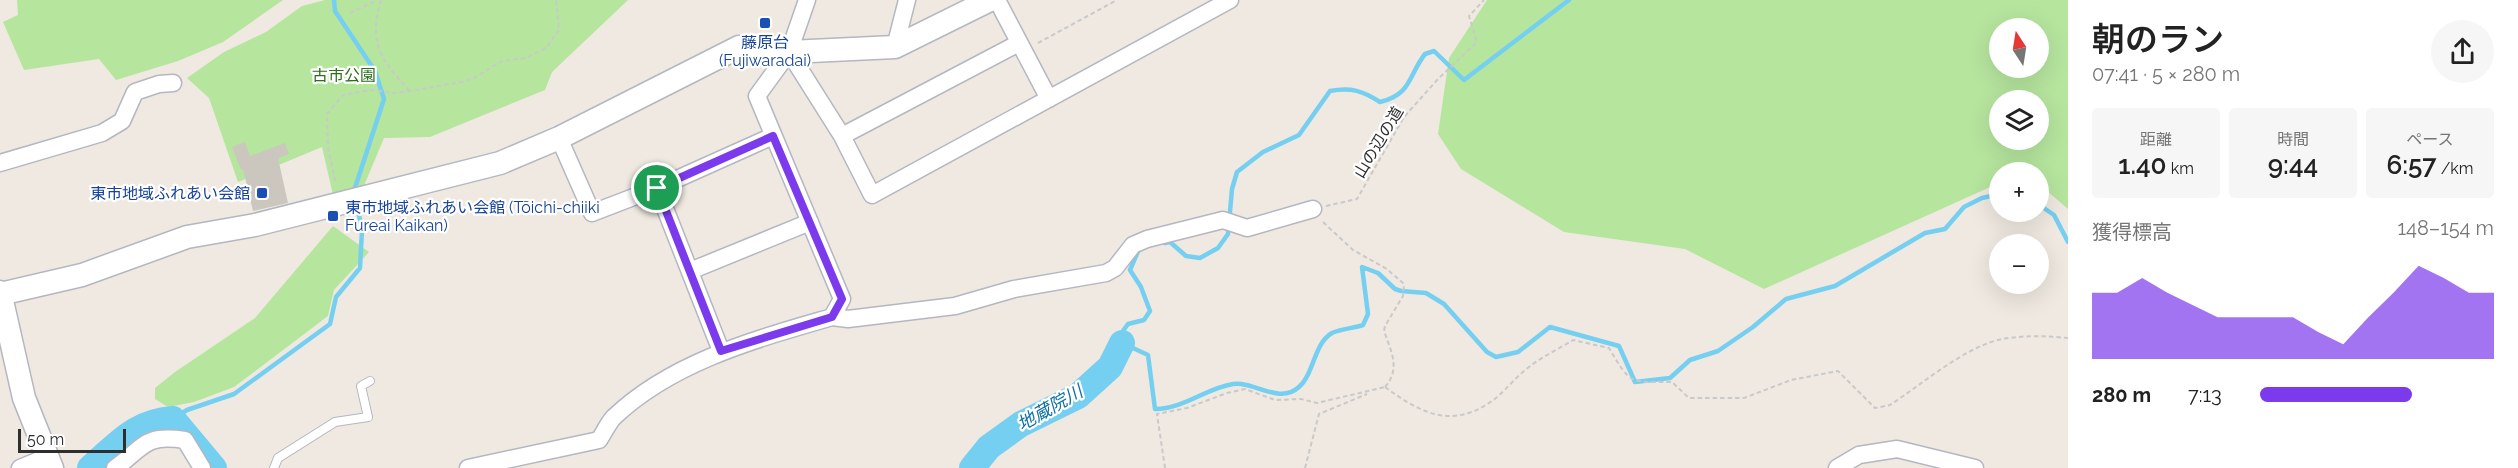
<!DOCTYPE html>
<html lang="ja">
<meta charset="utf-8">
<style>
body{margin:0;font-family:Raleway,"Noto Sans JP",sans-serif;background:#f6f6f6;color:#222;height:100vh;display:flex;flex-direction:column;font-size:22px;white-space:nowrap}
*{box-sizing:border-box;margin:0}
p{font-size:20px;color:#767676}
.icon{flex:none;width:33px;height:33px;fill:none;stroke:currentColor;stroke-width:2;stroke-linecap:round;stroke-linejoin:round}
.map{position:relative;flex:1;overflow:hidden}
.panel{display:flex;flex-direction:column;background:#fff;width:450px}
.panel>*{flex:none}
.needle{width:39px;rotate:348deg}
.tools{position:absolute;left:1989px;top:18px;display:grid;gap:12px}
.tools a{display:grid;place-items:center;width:60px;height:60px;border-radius:50%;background:#fff;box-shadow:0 6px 24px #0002;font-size:30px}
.scale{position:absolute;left:18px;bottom:15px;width:108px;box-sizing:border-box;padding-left:6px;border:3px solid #2e2e2e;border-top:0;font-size:16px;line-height:21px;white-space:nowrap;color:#2e2e2e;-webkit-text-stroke:4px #fff;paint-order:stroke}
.pin{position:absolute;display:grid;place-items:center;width:51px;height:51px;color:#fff;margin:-26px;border:3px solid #fff;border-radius:50%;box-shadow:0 2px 6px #0007}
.round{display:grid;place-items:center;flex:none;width:63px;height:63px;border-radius:32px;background:#f6f6f6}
.overview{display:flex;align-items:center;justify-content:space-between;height:102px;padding:0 24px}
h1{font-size:33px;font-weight:600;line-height:45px}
.figures{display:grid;grid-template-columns:repeat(3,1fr);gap:9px;height:102px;padding:6px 24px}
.figures div{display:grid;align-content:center;border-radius:6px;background:#f6f6f6;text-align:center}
.figures b{font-size:26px;font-weight:600}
.figures small{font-size:16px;font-weight:400}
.figures p{font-size:16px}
.chart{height:168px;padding:12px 24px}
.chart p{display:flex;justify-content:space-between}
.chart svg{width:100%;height:108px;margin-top:6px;fill:#7c3aed;opacity:.7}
ul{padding:0 24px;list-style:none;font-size:20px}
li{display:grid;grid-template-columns:96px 72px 1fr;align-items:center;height:45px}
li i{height:15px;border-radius:8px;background:#7c3aed}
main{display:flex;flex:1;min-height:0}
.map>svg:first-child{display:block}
</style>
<main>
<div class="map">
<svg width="2068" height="468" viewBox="0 0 2068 468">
<rect width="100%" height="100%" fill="#efe9e1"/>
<path fill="#b6e59e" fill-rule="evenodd" d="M17,0H283L223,42L178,61L116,80L99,59L24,70L3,22L18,15Z
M325,0H628L552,72L545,90L430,137L384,138L363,188L333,195L322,147L238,182L209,98L187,78L224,52L266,32L302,6Z
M1487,0H2068V209L2039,184L2038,172H2000L1999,183L1764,289L1685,249L1564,232L1461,169L1438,134L1449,58ZM2000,28H2038V68H2000ZM2000,100H2038V140H2000Z
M333,226L369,252L334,290L328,316L234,387L194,402L168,407L155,399V388L175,372L255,318Z"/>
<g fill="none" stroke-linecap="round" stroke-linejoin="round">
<path stroke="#75cff0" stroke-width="4.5" d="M334,0L335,11L375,71L384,99L354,191
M2038,204L2054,215L2068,242
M1165,243L1170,242L1186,256L1200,258L1218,248L1228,234L1232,189L1237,172L1263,152L1299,135L1330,91C1351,87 1363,91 1380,102C1412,94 1408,76 1425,54L1434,51L1464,80L1569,0
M1139,249L1130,270L1141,287L1150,311L1144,320L1128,324L1120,335L1122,343L1148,355L1155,409C1184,409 1206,388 1233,384C1255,381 1279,405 1299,387C1314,374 1314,343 1332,333C1341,329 1354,328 1363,325L1368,314L1362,267L1378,273L1395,289L1401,291L1426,293L1444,304L1487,352L1496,357L1518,352L1550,327L1619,346L1635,382L1670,378L1690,360L1718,351L1753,327L1786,299L1835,286L1925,233L1945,229L1964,207L1982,198L2000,194
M173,419L187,410L234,394L330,324L336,297L360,268L362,230L357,205"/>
<path stroke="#75cff0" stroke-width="26" d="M90,468C119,443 134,422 173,419L214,468
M972,468L989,447L1021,424L1078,396L1110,367L1122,343"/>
</g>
<path fill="#cbc7bf" d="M245,142L250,156L285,143L289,154L278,158L288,203L253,211L243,169L241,170L232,147Z"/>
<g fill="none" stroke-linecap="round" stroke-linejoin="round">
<g stroke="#b4b7c1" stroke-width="10">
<path id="lane" d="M274,468L278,458L335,422L368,417L361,386L370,381"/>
</g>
<g stroke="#b4b7c1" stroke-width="19">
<path id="street" d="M997,0L1049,99
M895,47L907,0
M789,52L842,136L872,195L1230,0
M842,136L1019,43
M559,138L592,213L657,188L773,136
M0,163L102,133L122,121L135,92L159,84L173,83
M657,188L721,351
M690,271L810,222
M832,317L848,319L955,306L1014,289L1106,273L1115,268L1133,245L1147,239L1223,220L1247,228L1313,209
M20,468L47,457
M115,468C145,447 143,434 185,440L202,468
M468,468L599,440C604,433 608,423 614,417C673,361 757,339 832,317L842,299L757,96L789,52L807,0
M1837,468L1859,455L1897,449L1975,468"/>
</g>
<g stroke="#b4b7c1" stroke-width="25">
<path id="secondary" d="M0,292L24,398L52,468
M0,294L82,275L187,237L255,225L500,163L559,138L739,47L789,52L895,47L990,0"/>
</g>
<path stroke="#c9c9c9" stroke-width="2" stroke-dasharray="4.5 3" stroke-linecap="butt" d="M381,0C368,42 381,61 410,91
M350,13L377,0
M1038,43L1117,0
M335,181L328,147L327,114L343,95L371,90L394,93L410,91L462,82L476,77L502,61L526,58L546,48L559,30L556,0
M1326,206L1357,199L1404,117L1438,79L1477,42L1469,16L1484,0
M1323,222L1353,250L1387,269L1404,284L1403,296L1385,326L1384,331C1391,351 1401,369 1385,387
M1385,387C1419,412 1450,429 1489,403C1502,395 1511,382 1523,372C1537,359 1557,350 1573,340L1609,348C1631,385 1629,382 1672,382L1689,398H1744L1791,380L1838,371L1875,408L1890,405C1921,385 1967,345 2003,339C2024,335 2047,336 2068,338
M1165,468L1157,414L1187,408L1227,393L1245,389L1275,400L1301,399L1317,403L1385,387
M1305,468L1319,414L1367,394"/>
<use href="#lane" stroke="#fff" stroke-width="8"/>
<use href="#street" stroke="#fff" stroke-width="16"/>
<use href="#secondary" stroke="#fff" stroke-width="22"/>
</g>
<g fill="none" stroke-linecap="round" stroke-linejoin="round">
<g stroke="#fff" stroke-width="12">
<path id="route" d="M773,136L842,299L832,317L721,351L657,188Z"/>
</g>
<use href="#route" stroke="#7c3aed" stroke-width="8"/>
</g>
<g fill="#1a4fb4" stroke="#fff" stroke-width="2">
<rect x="759" y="17" width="12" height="12" rx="3"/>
<rect x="256" y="187" width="12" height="12" rx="3"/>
<rect x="327" y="210" width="12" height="12" rx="3"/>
</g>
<g text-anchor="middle" stroke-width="4.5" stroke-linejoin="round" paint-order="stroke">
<g font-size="16" fill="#164399" stroke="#fff">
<text x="765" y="48">藤原台<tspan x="765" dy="18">(Fujiwaradai)</tspan></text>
<text x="250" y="199" text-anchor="end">東市地域ふれあい会館</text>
<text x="345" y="213" text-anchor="start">東市地域ふれあい会館 (Tōichi-chiiki<tspan x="345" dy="18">Fureai Kaikan)</tspan></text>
</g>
<g font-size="16" fill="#2c6e1b" stroke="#fff">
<text x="344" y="81">古市公園</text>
</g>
<g font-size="16" fill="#2e2e2e" stroke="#fff">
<text transform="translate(1378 142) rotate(-59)" y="6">山の辺の道</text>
</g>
<g font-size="18" font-style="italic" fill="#0d6fa3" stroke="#fff">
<text transform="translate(1050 408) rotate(-30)" y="6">地蔵院川</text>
</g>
</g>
</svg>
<div class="tools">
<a><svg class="needle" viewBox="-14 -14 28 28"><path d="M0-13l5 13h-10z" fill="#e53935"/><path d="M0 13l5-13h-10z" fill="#767676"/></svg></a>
<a><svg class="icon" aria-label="layers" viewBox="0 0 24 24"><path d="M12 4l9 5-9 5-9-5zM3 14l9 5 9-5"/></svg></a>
<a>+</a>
<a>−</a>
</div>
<div class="scale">50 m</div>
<div class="pin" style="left:657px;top:188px;background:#1e9e55"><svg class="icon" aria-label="arrive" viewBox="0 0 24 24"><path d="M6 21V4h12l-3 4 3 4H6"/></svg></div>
</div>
<section class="panel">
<div class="overview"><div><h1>朝のラン</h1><p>07:41 · 5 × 280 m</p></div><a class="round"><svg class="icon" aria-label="share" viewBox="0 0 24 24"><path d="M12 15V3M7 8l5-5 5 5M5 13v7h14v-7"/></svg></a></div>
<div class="figures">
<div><p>距離</p><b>1.40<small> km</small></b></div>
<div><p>時間</p><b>9:44</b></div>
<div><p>ペース</p><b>6:57<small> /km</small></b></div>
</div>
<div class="chart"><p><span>獲得標高</span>148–154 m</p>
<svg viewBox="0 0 160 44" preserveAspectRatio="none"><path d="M0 44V17L10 17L20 11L30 17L40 22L50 27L60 27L70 27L80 27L90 33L100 38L110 27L120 17L130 6L140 11L150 17L160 17V44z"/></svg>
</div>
<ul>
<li><b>280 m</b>7:13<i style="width:65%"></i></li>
</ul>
</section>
</main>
